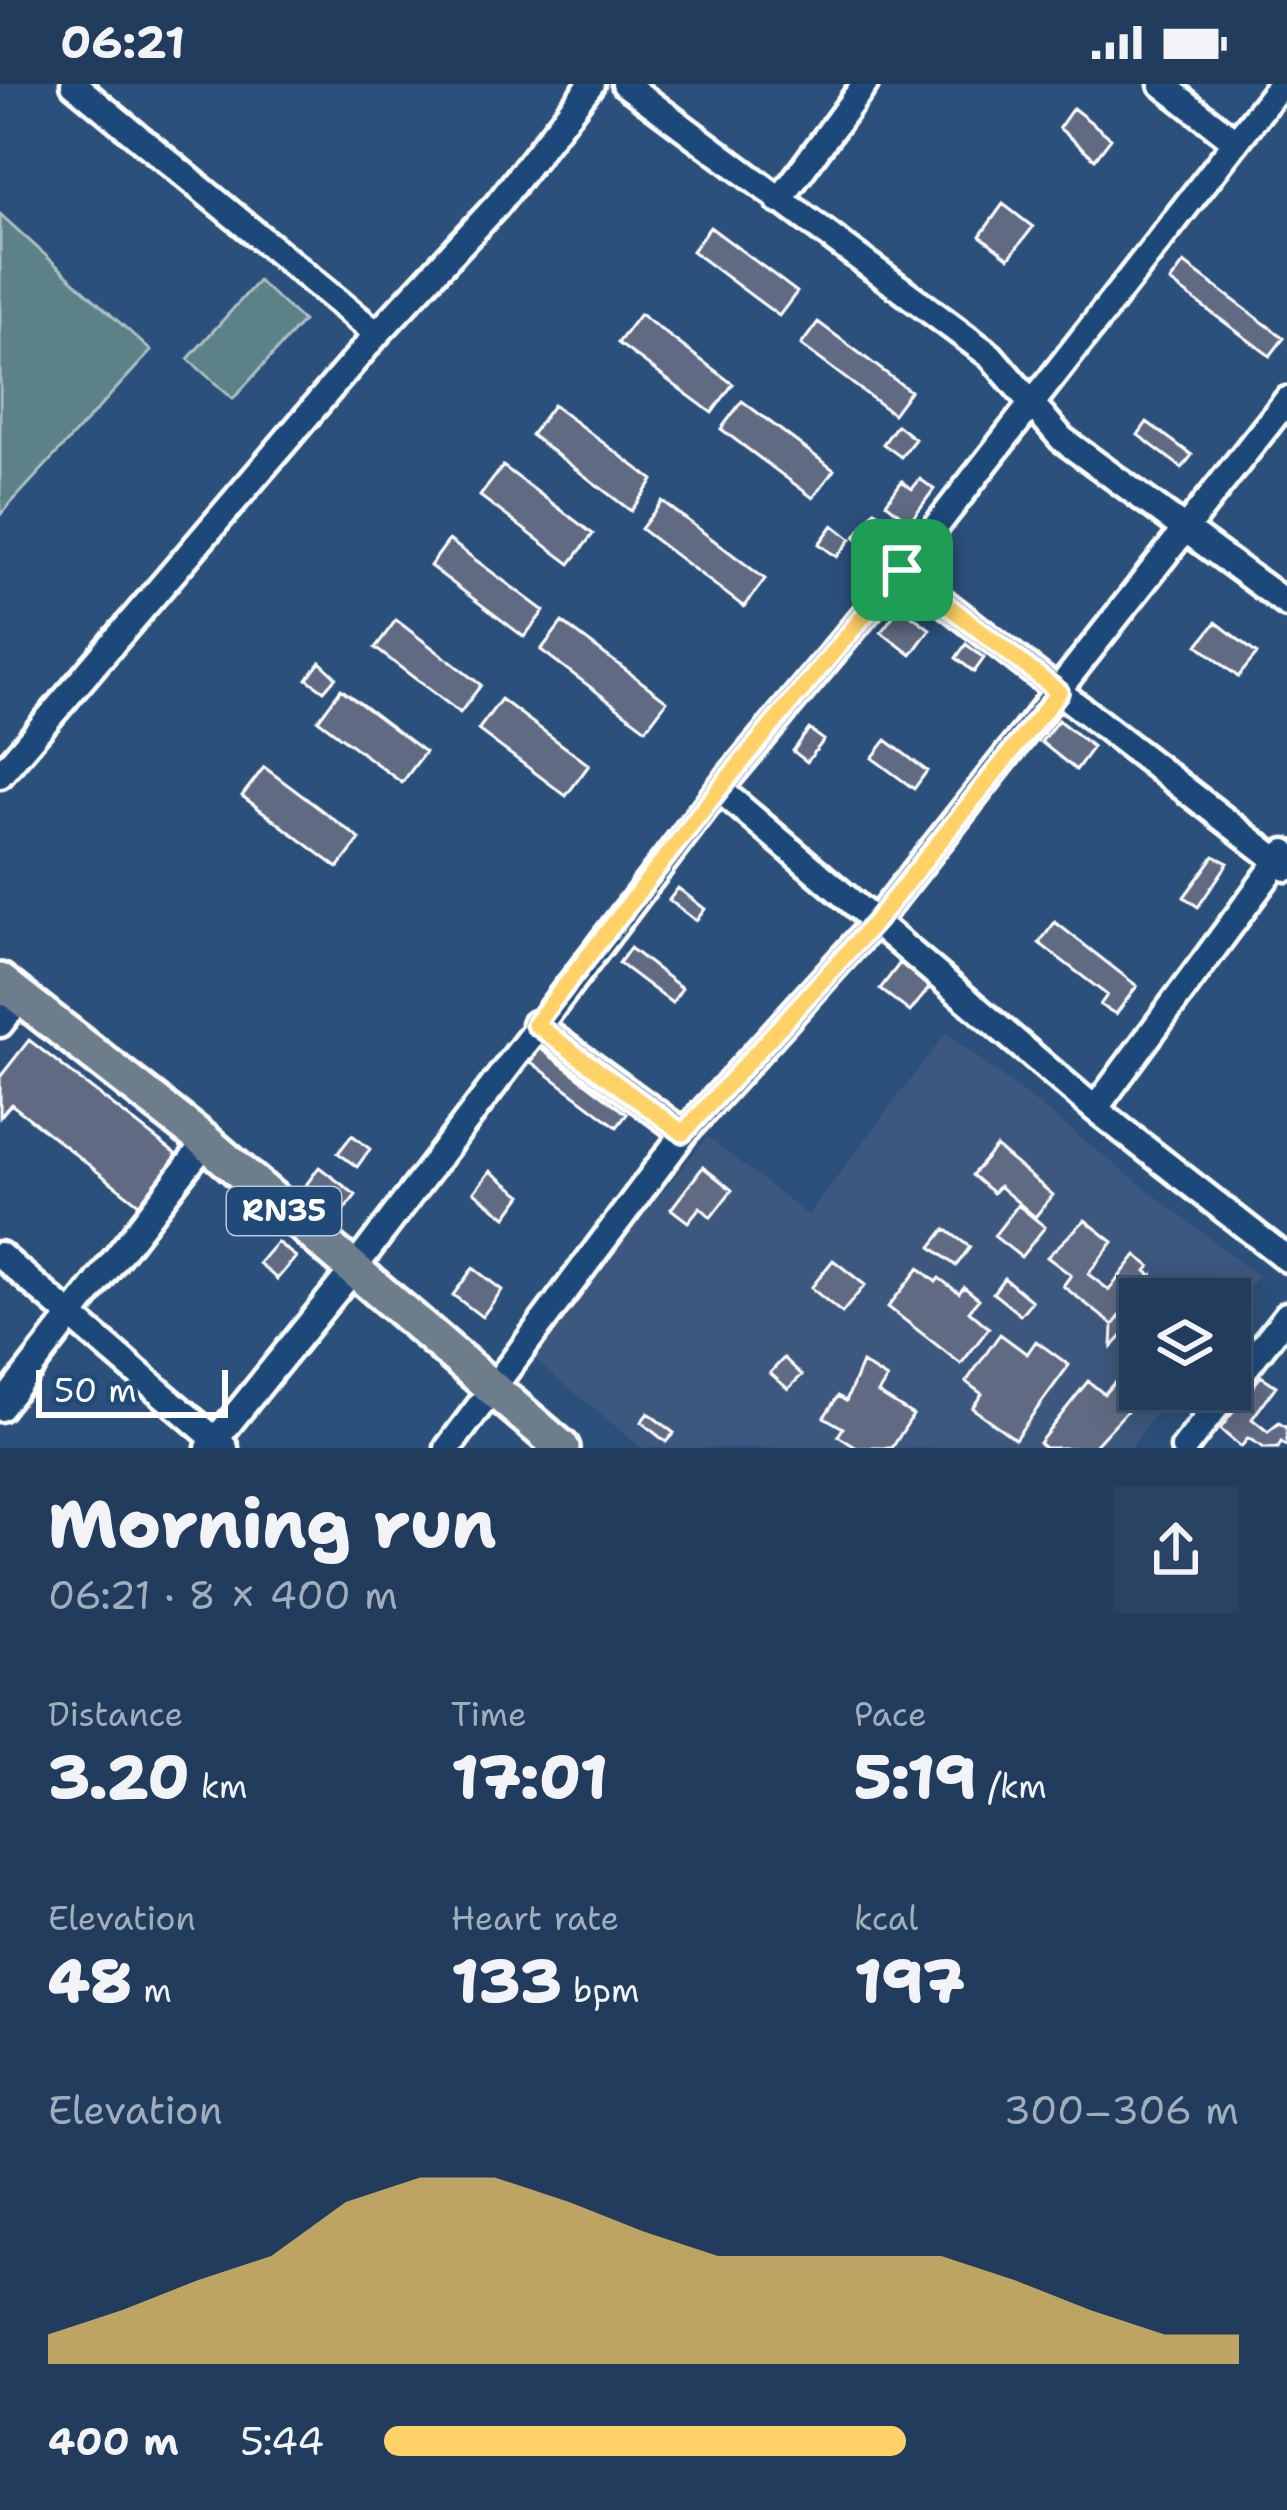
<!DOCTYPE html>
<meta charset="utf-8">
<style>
body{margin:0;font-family:"Shantell Sans",sans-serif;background:#294363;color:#f1f3f6;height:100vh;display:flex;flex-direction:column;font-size:45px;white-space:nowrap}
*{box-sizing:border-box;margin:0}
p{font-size:39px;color:#a2adbc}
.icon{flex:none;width:66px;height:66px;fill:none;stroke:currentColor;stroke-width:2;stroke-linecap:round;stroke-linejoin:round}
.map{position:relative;height:1364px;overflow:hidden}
.drawer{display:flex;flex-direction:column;background:#213c5d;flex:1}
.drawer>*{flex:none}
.buttons{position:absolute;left:1119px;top:1194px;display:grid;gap:24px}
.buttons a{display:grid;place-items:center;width:132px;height:132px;border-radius:0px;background:#213c5d;box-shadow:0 6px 30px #0003,0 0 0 3px #3e5672;font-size:60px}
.scale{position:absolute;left:36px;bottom:30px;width:192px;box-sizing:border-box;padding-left:12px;border:6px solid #fff;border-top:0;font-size:33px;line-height:42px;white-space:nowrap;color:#fff;-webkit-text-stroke:9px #1f4a7a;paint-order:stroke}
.pin{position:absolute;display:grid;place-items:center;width:102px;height:102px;color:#fff;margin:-51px;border-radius:24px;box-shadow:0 6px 18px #0006}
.round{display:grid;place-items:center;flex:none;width:126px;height:126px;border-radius:0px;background:#294363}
.summary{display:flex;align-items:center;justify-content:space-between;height:204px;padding:0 48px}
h1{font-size:66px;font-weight:800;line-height:90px}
.stats{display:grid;grid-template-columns:repeat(3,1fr);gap:18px;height:204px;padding:12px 48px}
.stats div{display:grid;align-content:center}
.stats b{font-size:60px;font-weight:800}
.stats small{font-size:33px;font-weight:400}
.stats p{font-size:33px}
.chart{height:336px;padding:24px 48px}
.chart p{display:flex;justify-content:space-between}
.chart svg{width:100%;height:216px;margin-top:12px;fill:#ffd166;opacity:.7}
ul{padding:0 48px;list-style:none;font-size:39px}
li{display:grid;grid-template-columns:192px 144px 1fr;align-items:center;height:90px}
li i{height:30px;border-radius:15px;background:#ffd166}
.status{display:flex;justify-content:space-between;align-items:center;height:84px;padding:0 60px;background:#213c5d;direction:ltr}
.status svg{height:33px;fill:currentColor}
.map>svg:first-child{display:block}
</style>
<div class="status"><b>06:21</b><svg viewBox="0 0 49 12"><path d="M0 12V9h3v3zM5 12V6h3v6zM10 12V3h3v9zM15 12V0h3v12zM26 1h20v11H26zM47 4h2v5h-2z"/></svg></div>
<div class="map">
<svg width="1287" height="1364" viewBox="0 0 1287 1364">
<rect width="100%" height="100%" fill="#2c507c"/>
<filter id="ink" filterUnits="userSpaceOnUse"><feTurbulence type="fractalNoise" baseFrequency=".00833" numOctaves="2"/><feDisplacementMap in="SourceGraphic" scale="24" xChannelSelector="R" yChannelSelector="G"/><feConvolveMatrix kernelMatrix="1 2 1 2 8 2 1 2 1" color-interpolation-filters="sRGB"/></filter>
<g filter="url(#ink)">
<path fill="#3c587e" d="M946,949L1258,1192L1230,1230V1215H1140V1305H1174L1131,1364H642L530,1272L707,1053L808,1131Z"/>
<path fill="#5c8288" stroke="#aec0c4" stroke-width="3" d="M0,130L151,267L0,431Z
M258,197L303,237L233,315L188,275Z"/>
<path fill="#616a82" stroke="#fff" stroke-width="3" d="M1073,24L1111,54L1095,75L1059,44Z
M1003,120L1033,143L1009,174L980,152Z
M710,143L797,208L779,232L692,167Z
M1184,179L1284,254L1270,272L1170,198Z
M640,230L733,300L712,329L618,259Z
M818,238L910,307L893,330L801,261Z
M742,317L834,386L813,414L721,345Z
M553,321L653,396L631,427L531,351Z
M1147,338L1192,371L1182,384L1138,351Z
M897,341L915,355L901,373L883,360Z
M503,382L593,450L570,480L480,412Z
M920,395L934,405L910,438L886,419L902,397L912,405Z
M662,417L765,495L744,523L641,445Z
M875,426L894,441L874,468L855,453Z
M833,441L851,455L837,473L819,460Z
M449,456L544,527L524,553L430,482Z
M900,523L930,545L911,571L881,548Z
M396,536L481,601L460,629L375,564Z
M562,538L667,617L646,645L541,566Z
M1216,538L1257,570L1238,593L1198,561Z
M966,560L984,574L974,588L956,574Z
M320,578L336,593L324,607L307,595Z
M341,605L425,668L402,699L318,636Z
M501,615L589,681L566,712L478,646Z
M1058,636L1093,663L1076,686L1041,658Z
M809,645L824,656L807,678L793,667Z
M886,656L927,687L914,705L872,674Z
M264,683L360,755L338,784L242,712Z
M1214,772L1228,779L1198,823L1184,813Z
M678,804L705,825L696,837L669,816Z
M1055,838L1137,902L1116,930L1100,921L1107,911L1039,859Z
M630,864L682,904L672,919L619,879Z
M900,879L930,903L910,928L880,905Z
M29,956L178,1072L140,1121L11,1020L0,1033V993Z
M537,962L627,1030L617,1043L527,975Z
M352,1051L370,1065L357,1083L338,1069Z
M996,1063L1053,1111L1035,1133L999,1102L993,1109L972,1091Z
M319,1083L356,1111L342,1129L306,1101Z
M703,1083L732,1106L711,1133L700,1123L688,1138L671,1125Z
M490,1087L522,1111L506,1133L474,1108Z
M1018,1121L1045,1143L1021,1173L994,1152Z
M1085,1136L1113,1158L1088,1190L1109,1206L1136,1171L1150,1182L1146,1187L1152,1192L1113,1241L1063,1202L1071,1191L1047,1173Z
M945,1145L970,1163L956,1182L931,1163Z
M277,1158L296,1173L277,1195L259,1179Z
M833,1176L865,1201L842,1229L811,1204Z
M473,1184L502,1206L482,1233L453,1211Z
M919,1184L936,1198L939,1194L959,1209L964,1203L979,1215L969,1227L989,1244L961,1280L888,1223Z
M1152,1192L1150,1215H1140V1233L1112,1263L1113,1241Z
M1004,1194L1032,1217L1020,1231L993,1209Z
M1000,1250L1027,1270L1036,1257L1069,1281L1015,1355L972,1324L982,1310L966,1298Z
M784,1274L802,1291L788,1305L770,1289Z
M862,1279L887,1295L878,1309L913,1331L892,1364H857L838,1352L843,1344L824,1333L838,1312L846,1317Z
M1261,1292L1276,1302L1252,1335L1268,1348L1279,1339L1287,1344V1362L1281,1358L1278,1364H1264L1248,1354L1241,1363L1220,1345Z
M1088,1297L1104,1310L1114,1299L1138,1315L1093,1364H1045L1039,1359Z
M648,1329L674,1349L666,1358L641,1338Z"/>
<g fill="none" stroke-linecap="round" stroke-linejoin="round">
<g stroke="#fff" stroke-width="33">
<path id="minor" d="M74,0L377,250
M625,0L991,272L1062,355L1287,520
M1162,0L1236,58
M779,117L865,0
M902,486L1287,784
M0,691L377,250L497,121L591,0
M719,705L1095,1025L1287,1175
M0,940L22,912
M535,940L684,1049
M1095,1025L1285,768
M0,1171L225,1364
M1230,1304L1287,1231
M0,1324L206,1058
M209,1364L352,1187L719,705L902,486L1281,0
M448,1364L684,1049L876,837L1287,316
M1184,1364L1230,1305"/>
</g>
<g stroke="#fff" stroke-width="42">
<path id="major" d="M0,897L206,1058L562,1364"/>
</g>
<use href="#minor" stroke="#1f4a7a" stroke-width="24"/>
<use href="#major" stroke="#6c7d8b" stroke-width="33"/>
</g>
</g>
<g fill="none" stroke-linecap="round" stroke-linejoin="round" filter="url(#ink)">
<g stroke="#fff" stroke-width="24">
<path id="route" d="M902,486L1059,608L876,837L683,1049L535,940L719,705Z"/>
</g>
<use href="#route" stroke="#ffd166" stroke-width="15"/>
</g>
<g text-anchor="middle" stroke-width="9" stroke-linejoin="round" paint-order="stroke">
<rect fill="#1f4a7a" stroke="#bcc9d7" stroke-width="3" x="227" y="1103" width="114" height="48" rx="9"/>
<g font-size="30" font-weight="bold" fill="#fff">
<text x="284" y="1137">RN35</text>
</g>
</g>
</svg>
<div class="buttons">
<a><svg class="icon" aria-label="layers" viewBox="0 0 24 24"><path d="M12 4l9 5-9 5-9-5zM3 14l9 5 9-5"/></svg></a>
</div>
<div class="scale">50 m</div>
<div class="pin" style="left:902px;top:486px;background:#1e9e55"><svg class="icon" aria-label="arrive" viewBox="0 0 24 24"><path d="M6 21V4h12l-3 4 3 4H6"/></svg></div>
</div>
<section class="drawer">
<div class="summary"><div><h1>Morning run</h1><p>06:21 · 8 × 400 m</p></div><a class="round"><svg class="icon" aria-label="share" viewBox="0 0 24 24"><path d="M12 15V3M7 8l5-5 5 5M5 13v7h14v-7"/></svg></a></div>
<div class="stats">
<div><p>Distance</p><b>3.20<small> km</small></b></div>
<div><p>Time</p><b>17:01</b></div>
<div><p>Pace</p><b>5:19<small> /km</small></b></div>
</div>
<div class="stats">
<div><p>Elevation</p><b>48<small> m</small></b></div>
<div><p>Heart rate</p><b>133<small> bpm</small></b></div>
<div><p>kcal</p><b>197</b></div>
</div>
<div class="chart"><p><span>Elevation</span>300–306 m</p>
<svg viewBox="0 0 160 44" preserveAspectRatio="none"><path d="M0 44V38L10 33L20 27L30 22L40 11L50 6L60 6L70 11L80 17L90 22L100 22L110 22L120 22L130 27L140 33L150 38L160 38V44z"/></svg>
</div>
<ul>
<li><b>400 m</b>5:44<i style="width:61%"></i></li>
</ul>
</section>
